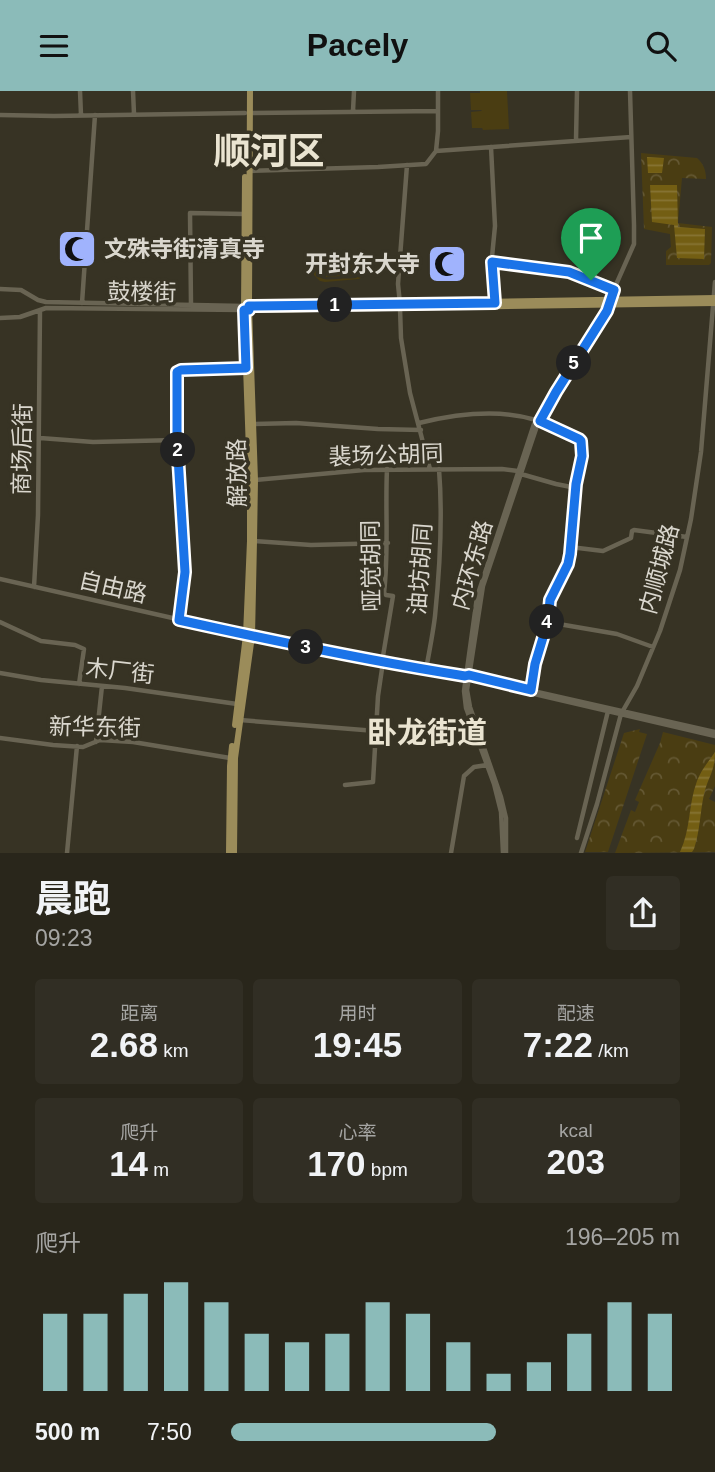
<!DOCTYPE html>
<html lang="zh">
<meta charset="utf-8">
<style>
body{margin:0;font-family:Helvetica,"Noto Sans SC",sans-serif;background:#312e24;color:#f1f3f6;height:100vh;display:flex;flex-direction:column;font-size:26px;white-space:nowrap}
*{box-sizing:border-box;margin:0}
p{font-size:23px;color:#a5a5a3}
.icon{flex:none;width:38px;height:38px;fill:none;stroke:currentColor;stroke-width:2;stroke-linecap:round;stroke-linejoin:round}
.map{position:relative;height:762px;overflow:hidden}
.sheet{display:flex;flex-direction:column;background:#29261b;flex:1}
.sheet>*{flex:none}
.pin{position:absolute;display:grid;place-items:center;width:60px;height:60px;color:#fff;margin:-72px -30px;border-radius:50% 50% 50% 0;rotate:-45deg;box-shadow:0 0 7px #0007}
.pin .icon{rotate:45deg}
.km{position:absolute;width:35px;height:35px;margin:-18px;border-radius:50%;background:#222;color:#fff;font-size:19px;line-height:35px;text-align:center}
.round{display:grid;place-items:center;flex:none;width:74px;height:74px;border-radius:7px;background:#312e24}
.headline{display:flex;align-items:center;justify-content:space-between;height:119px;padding:0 35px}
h1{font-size:38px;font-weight:700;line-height:52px}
.figures{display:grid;grid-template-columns:repeat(3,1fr);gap:10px;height:119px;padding:7px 35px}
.figures div{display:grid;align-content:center;border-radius:7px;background:#312e24;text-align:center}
.figures b{font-size:35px;font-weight:700}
.figures small{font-size:19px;font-weight:400}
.figures p{font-size:19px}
.chart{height:196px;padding:14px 35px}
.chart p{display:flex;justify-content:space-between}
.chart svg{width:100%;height:126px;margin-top:7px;stroke:#8bbbb9;stroke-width:6}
ul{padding:0 35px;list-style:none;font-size:23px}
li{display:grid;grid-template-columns:112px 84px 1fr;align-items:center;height:52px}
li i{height:18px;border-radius:9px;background:#8bbbb9}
header{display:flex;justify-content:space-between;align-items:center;height:91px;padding:0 35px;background:#8bbbb9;color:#111;font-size:32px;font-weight:700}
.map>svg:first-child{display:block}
</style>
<header><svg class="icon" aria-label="menu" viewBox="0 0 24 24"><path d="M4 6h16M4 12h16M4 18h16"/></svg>Pacely<svg class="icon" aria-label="search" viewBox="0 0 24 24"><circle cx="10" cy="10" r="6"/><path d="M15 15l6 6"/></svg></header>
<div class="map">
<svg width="715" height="762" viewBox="0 0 715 762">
<defs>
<pattern id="park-crowns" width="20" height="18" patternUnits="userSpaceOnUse" patternTransform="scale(1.75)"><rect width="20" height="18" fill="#4a3d12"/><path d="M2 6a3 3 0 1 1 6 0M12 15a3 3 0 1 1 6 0" fill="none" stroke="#645833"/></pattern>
<pattern id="water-rules" width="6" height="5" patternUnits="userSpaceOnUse" patternTransform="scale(1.75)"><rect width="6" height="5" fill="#735e13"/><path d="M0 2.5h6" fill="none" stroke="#867434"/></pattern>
</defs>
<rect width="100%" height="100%" fill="#373324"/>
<path fill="url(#park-crowns)" d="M641,62L697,67C703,72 706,79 706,88L682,87L678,132L712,136L711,172L709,174H666V160L671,156L670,143L644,138Z
M640,638L639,641L647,643L608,761H585L624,642Z
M663,641L715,654V695L709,708L715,711V761L615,762L631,719L635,721L639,711L635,709L660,652Z"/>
<path fill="#4a3d12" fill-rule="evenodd" d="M480,0H507L509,38L483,39L482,37H472L471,21L481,20L482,19H471L470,2H480Z
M355,162C368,167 370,180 359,188L325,191L320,190L314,184L313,173L321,165ZM354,165C362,170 368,182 356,187C351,188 344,187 339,188C326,189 314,190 318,173L325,168Z
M354,167L355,184L326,186L325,169Z"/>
<path fill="url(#water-rules)" d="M647,66L664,67L662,82H648Z
M650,94H677L678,136L705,138L704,168L677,167L674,134L652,131Z
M715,661C715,681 708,686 704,703C700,722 700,740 694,758L692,761H680C691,738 688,714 697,690C701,679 709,670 715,661Z"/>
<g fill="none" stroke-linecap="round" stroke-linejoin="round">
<path stroke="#696453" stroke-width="4.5" d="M80,0L81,24
M133,0L134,23
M353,20L354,0
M250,22L438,20
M0,24L54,25L245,22
M576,49L577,0
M491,56L495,135L492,166L495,211
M436,60L631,46
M249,80L378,76L426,73L436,60L438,40V0
M492,171L569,181L579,184L614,199
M0,198L21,199L38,209L46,211L244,215
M82,212L95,24
M400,213L398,193L407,74
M191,214L190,122L244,123
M400,217L401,247L410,302L430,378
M0,227L20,226L46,217L244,219
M419,332C456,323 500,318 536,329
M253,333L296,332L378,338L421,339
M40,347L93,351L177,349
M521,383L556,393L576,397
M255,389L364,379L502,378L518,380
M254,450L311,454L388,452
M570,456L603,460L631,447L632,440L634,439L687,446
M0,488L252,545L465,585L469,588L715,645
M34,496L38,424L40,219
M179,529L185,481L177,349V281L181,279L246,277
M0,531L41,550L75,554L84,558L79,593
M547,531L617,543L653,556
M382,571L393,505L386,504L384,502C389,459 385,420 387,378
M426,579C429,561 433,543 435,525C440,476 443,428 439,378
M0,582L41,589L125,597L237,613
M467,585L715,641
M530,602L535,573L548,530L550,509L568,473L570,463L576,393L582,365L581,350L579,348L540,330
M240,629L376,640
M0,647L53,654L83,656L100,649L133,651L230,667
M96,651L102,595
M345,694L373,691L378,605L383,571
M577,747L608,620
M67,762L77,655
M451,762L464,685L474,676L487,674
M503,762L501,721L494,693L466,617L464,600L477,506L534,333L553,299L607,215
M506,762V727L501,706L470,616L467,599L483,495L537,335L556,301L606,220L607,214L634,153V134L630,0
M581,762L597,713L621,623L637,595L660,540L680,479L691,428L701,361L715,191"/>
<path stroke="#9b8c5a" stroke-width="6" d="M248,215L715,207
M246,219L715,212
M235,634L246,544L250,450V389L244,219L245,86
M229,762L230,675L232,655
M234,762L235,667L252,545L254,450L255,389L249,215L250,0"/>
</g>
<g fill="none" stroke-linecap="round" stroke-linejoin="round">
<g stroke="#fff" stroke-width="14">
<path id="route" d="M492,171L569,181L614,199L607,220L556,301L540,330L579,348L581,350L582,365L576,393L570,463L568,473L550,509L548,530L535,573L531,599L469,584L465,585C369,570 274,550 179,529L185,481L177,349V281L181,279L246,277L244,219H249V215L495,212Z"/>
</g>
<use href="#route" stroke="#1a73e8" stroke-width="9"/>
</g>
<defs>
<g id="mosque-square" transform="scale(2.0125)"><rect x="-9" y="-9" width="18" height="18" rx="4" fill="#a0b3fd" stroke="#373324"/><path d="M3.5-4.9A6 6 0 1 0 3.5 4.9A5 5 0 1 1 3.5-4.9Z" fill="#111"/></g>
</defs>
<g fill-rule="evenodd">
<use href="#mosque-square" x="77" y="158"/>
<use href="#mosque-square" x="447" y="173"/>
</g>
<g text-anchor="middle" stroke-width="7" stroke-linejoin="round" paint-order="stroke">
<g font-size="23" font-weight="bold" fill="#dad7ce" stroke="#373324" text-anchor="start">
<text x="104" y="166">文殊寺街清真寺</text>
<text x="420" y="181" text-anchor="end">开封东大寺</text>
</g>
<g font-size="23" fill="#dad7ce" stroke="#373324">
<text transform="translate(142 201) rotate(1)" y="8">鼓楼街</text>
<text transform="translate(22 358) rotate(-89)" y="8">商场后街</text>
<text transform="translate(386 364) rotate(-2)" y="8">裴场公胡同</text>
<text transform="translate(237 382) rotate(-91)" y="8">解放路</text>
<text transform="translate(472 474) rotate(-74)" y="8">内环东路</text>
<text transform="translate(371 475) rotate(-91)" y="8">哑觉胡同</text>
<text transform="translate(420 478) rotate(-86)" y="8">油坊胡同</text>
<text transform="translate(659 478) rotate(-75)" y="8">内顺城路</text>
<text transform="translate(113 496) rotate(13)" y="8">自由路</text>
<text transform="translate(120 580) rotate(6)" y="8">木厂街</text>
<text transform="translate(95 636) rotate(1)" y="8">新华东街</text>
</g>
<g font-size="30" font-weight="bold" fill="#eae4d1" stroke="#373324">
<text x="427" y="652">卧龙街道</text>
</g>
<g font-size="37" font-weight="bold" fill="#eae4d1" stroke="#373324">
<text x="269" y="73">顺河区</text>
</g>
</g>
</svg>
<div class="pin" style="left:591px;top:189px;background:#1e9e55"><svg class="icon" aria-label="arrive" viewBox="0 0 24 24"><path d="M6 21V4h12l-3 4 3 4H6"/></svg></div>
<b class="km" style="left:335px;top:214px">1</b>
<b class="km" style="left:178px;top:359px">2</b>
<b class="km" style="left:306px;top:556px">3</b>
<b class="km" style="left:547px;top:531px">4</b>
<b class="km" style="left:574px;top:272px">5</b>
</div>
<section class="sheet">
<div class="headline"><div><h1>晨跑</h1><p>09:23</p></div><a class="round"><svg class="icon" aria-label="share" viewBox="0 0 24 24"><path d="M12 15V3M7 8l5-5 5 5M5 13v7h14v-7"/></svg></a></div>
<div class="figures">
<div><p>距离</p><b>2.68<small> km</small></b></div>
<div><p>用时</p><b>19:45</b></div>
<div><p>配速</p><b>7:22<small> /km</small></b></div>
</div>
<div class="figures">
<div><p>爬升</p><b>14<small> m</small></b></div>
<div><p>心率</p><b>170<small> bpm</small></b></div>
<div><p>kcal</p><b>203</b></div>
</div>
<div class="chart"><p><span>爬升</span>196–205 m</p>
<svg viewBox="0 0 160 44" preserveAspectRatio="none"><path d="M5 44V17M15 44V17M25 44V10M35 44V6M45 44V13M55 44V24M65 44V27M75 44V24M85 44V13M95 44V17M105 44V27M115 44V38M125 44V34M135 44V24M145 44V13M155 44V17"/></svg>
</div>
<ul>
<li><b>500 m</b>7:50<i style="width:59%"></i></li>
</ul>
</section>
